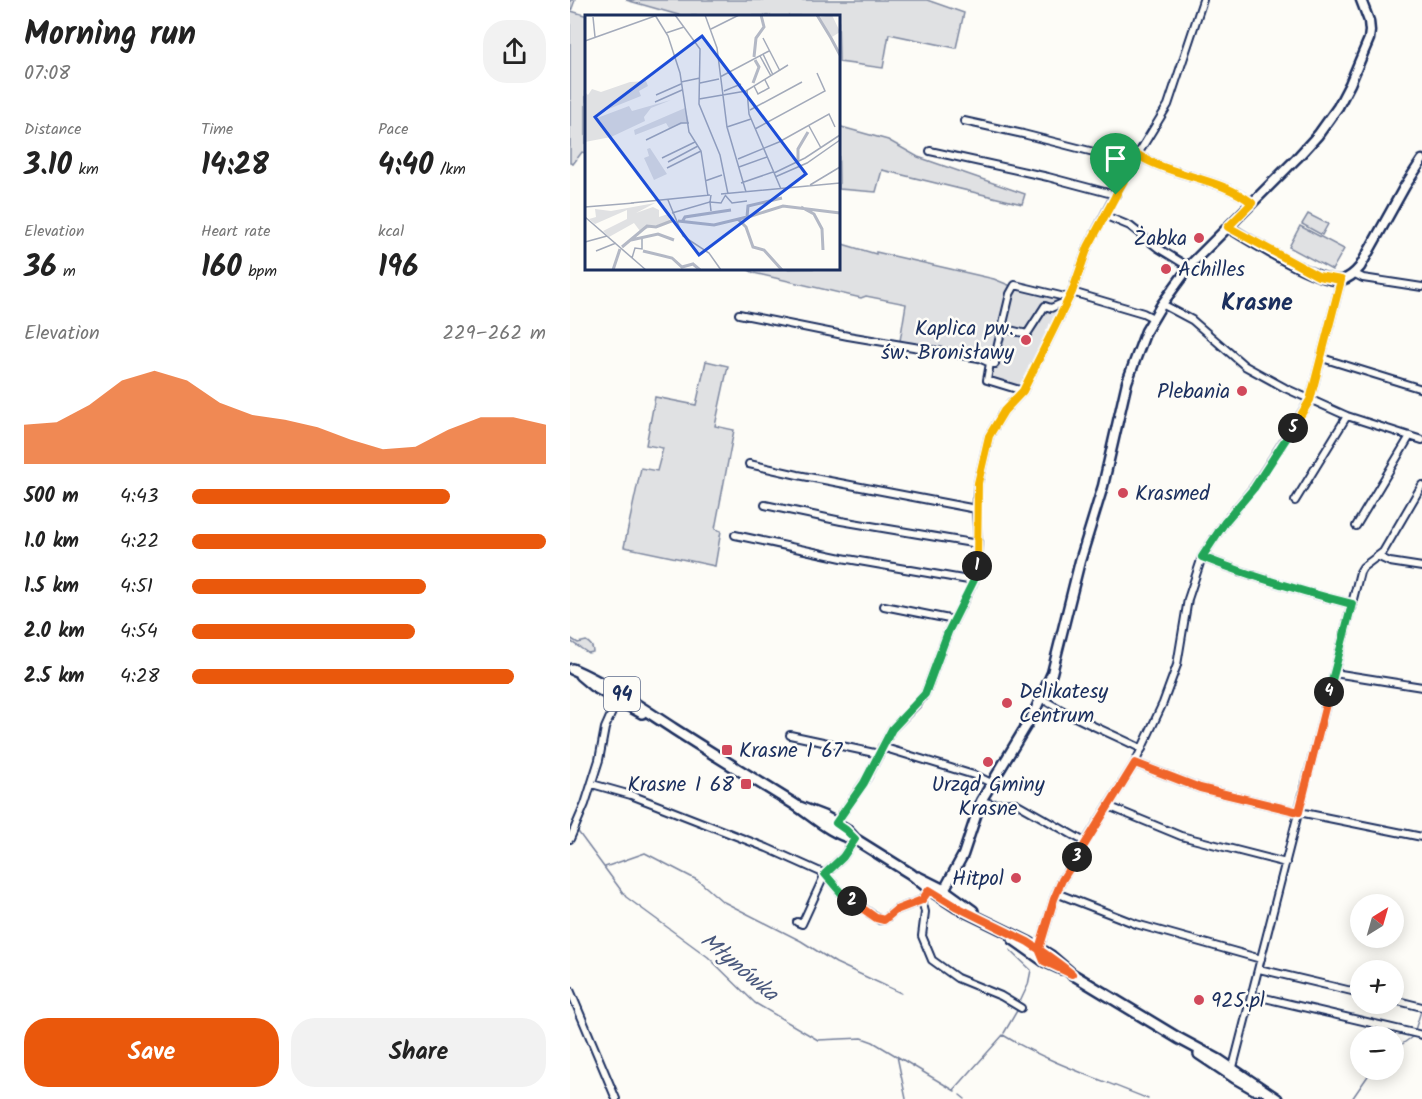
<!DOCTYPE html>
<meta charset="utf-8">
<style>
body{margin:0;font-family:Kalam,sans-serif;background:#f2f2f2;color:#222;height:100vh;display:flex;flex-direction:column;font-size:22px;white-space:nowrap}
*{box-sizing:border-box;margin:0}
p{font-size:20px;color:#767676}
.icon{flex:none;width:33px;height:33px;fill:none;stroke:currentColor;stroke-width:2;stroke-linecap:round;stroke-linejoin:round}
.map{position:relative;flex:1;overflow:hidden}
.side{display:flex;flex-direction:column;background:#fff;width:570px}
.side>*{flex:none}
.needle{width:39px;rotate:37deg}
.buttons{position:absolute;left:780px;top:894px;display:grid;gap:12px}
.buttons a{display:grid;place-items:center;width:54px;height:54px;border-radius:50%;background:#fff;box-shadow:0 3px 15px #0003;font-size:30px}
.pin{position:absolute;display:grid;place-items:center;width:51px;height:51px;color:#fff;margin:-62px -26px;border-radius:50% 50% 50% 0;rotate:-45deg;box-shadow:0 0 6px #0007}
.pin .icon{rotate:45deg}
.km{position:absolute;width:30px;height:30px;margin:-15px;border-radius:50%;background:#222;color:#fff;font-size:16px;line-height:30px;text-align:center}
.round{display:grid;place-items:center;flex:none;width:63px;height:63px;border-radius:24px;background:#f2f2f2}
.head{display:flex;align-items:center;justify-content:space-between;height:102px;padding:0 24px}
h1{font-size:33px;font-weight:800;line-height:45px}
.stats{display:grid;grid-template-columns:repeat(3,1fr);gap:9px;height:102px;padding:6px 24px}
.stats div{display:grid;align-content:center}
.stats b{font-size:30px;font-weight:800}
.stats small{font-size:16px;font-weight:400}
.stats p{font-size:16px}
.chart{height:168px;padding:12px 24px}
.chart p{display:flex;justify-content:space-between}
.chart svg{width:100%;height:108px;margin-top:6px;fill:#ea580c;opacity:.7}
.button{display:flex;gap:12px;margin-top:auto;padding:12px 24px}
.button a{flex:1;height:69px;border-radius:24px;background:#ea580c;color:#fff;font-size:24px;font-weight:800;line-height:69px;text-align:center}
.button a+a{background:#f2f2f2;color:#222}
ul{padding:0 24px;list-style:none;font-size:20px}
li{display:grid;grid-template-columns:96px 72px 1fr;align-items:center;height:45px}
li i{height:15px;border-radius:8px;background:#ea580c}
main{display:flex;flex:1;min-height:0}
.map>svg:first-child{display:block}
</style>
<main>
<section class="side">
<div class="head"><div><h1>Morning run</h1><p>07:08</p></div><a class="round"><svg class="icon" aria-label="share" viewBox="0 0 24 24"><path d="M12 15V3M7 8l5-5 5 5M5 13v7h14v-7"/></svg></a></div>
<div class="stats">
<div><p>Distance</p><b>3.10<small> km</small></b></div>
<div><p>Time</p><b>14:28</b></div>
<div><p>Pace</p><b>4:40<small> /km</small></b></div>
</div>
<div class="stats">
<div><p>Elevation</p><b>36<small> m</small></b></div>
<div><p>Heart rate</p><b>160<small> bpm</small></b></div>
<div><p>kcal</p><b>196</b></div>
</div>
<div class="chart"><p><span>Elevation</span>229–262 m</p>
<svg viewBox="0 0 160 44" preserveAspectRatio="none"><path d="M0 44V28L10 27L20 20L30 10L40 6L50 10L60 19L70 24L80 26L90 29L100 34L110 38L120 37L130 30L140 25L150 25L160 28V44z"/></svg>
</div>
<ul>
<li><b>500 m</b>4:43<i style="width:73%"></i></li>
<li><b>1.0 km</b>4:22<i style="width:100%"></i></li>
<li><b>1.5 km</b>4:51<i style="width:66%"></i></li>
<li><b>2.0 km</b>4:54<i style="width:63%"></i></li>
<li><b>2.5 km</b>4:28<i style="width:91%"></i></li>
</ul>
<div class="button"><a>Save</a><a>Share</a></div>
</section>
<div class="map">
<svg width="852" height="1099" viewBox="0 0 852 1099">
<rect width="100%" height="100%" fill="#fdfcf7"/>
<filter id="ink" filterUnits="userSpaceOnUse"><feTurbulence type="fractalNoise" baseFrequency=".0167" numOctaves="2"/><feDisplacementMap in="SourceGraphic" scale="12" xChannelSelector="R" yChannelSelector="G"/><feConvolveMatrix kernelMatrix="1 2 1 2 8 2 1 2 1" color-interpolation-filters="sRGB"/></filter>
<g filter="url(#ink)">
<path fill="#e0e1e3" stroke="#7e88a0" stroke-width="1.5" d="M0,0H5L1,11L18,16H16V153L12,152L3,164L0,163Z
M56,0H357L394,13L386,48L319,34L313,68L269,62L268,16H112Z
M268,126L318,140L348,157L455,194L452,204L312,170L306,192L269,189Z
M738,214L758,224L752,235L732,224Z
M730,226L774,249L762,270L719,247Z
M269,243L306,254V252L424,279L446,288L492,298L491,308L452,385L445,386L421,378L425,363L423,360L394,352L330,341L336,304L296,296L291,298L184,273L177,269L268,268Z
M136,361L158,366L145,426L164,430L145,529L151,531L145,566L54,547L71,468L87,471L93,448L76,445L85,397L126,405Z
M0,638L8,643L16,641C20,643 23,647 23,652L18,653L0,641Z"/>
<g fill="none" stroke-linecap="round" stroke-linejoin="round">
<path stroke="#76819c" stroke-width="1.5" d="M6,829L56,897L138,957L185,1003L248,1040L292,1038L303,1042L385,1091
M35,867L75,853L129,881L152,901L231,941L266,963L331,993
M440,950L461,970L458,985L449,1004
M845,1030L851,1011
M434,1033L448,1009
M824,1050L842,1037
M327,1056L336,1099
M384,1090L433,1035C479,1063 528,1078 578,1099
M390,1095L395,1099
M782,1099L802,1070"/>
<g stroke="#1b2f5e" stroke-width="10">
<path id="street" d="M394,121L453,134L563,162
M360,151L478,177L546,195
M568,155C603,177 649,177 682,203
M536,216L560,226L588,248L619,267
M785,274L793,278L852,287
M502,292L573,313L583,318
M592,304L622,320L675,366L715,388L777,416L852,440
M169,314L278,336L409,358L420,363L417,380L453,391
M432,328L457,334L475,306L481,308L497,301
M752,358L852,389
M420,363L425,364V357L440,294L445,285L499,298
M179,464L228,475L406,509
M725,501L777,416
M195,505L271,521L408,544
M786,526L840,436
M165,535L272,558L404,581
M632,557C680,576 731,591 782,604
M809,557L820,562L852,567
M314,606L379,619L383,621
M764,673L852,687
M471,698C505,720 537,731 572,749
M220,735L309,754
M312,747L407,776L421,783
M565,763L630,788L729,812L852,837
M22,784L61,795L197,848L255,874L273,857L285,839
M411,801L423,804L446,803L515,842
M538,806L611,836L716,863
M266,826V823L297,778L322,729L346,705L355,694L378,632L404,581L408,544L406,509L408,483L419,436L434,411L453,391L502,292L518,247L554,177L598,105L633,0
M0,839L15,804L29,760L35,728L47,701
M359,890L352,900L355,912L352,936L362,960L387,978L431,996L451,1008
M486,893L566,924L691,959
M227,922L232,924L255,874L272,894L310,920H314L326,910L352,900
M470,952L469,949L484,899L492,880L565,763L593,703L607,665L618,599L632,557L655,522L684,487L740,400L771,280
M689,969L790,993
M0,990L46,1099
M682,995L852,1035
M824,1000L852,1007
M662,1071L790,572L793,567L813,552L852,485"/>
</g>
<g stroke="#1b2f5e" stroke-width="13">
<path id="secondary" d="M658,227C679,240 749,284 772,280C780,278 785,273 790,267L835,186L852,160
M375,897L374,890L393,855L411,801L464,713L482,673L510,561L533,486L557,382L576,331L592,304L622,263L727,158L748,135L768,107L780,84L799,39L800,31L799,21L791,0"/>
</g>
<g stroke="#1b2f5e" stroke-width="14">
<path id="primary" d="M2,669C39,685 70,707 104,729C143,754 182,778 221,802C242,815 259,833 284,839
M10,675L23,686L72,713
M227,806L253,816L266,823L276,829L285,839L341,874L363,892L386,907L458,942L481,956L502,974L608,1038L649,1060L707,1099
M348,877L374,890L403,911
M443,939L474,961L492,969
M629,1054L665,1078L686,1090"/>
</g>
<use href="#street" stroke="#fdfcf7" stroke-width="6"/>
<use href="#secondary" stroke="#fdfcf7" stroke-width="8"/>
<use href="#primary" stroke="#fdfcf7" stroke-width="9"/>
</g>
</g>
<g fill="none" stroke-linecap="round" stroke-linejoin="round" filter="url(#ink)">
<g stroke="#fff" stroke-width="12">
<path id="split-1" d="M407,566L408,483L419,436L434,411L453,391L502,292L518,247L546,195"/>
</g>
<g stroke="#fff" stroke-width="12">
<path id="split-2" d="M282,901L272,894L255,874L273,857L285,839L276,830L266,823L294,783L322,729L355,694L378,632L404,580L407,566"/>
</g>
<g stroke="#fff" stroke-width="12">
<path id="split-3" d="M282,901L306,918L314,920L326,910L352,900L359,890L387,907L458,942C473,952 488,962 502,974L474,961L469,949L484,899L492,880L507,857"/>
</g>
<g stroke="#fff" stroke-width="12">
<path id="split-4" d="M507,857L565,763L630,788L729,812L759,692"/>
</g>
<g stroke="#fff" stroke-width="12">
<path id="split-5" d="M723,428L684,488L655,522L632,557C680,576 731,591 782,604L759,692"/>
</g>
<g stroke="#fff" stroke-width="12">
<path id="split-6" d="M546,195L568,155C603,177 649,177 682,203L658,227L748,276L771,280L740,400L723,428"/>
</g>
<use href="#split-1" stroke="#f5b400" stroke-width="8"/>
<use href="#split-2" stroke="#22a559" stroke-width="8"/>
<use href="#split-3" stroke="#f0652b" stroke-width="8"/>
<use href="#split-4" stroke="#f0652b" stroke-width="8"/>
<use href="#split-5" stroke="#22a559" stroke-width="8"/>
<use href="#split-6" stroke="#f5b400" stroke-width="8"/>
</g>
<g fill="#d1495b" stroke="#fdfcf7" stroke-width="2">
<circle cx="629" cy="238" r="6"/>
<circle cx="596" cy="269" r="6"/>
<circle cx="456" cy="340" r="6"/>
<circle cx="672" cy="391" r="6"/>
<circle cx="553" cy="493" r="6"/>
<circle cx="437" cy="703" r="6"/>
<rect x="151" y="744" width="12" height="12" rx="3"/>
<circle cx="418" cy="762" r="6"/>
<rect x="170" y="778" width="12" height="12" rx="3"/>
<circle cx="446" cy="878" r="6"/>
<circle cx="629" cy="1000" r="6"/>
</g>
<g text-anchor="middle" stroke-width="5" stroke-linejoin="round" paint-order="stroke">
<rect fill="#fdfcf7" stroke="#5f6c8c" stroke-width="1.5" x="34" y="677" width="36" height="34" rx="4.5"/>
<g font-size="20" font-weight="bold" fill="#1b2f5e">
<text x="52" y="701">94</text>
</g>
<g font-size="21" fill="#1b2f5e" stroke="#fdfcf7" text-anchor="end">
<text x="617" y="245">Żabka</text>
<text x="608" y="276" text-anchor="start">Achilles</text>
<text x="444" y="335">Kaplica pw.<tspan x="444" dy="24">św. Bronisławy</tspan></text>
<text x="660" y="398">Plebania</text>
<text x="565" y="500" text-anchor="start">Krasmed</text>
<text x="449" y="698" text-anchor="start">Delikatesy<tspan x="449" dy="24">Centrum</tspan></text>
<text x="169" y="757" text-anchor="start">Krasne I 67</text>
<text x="164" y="791">Krasne I 68</text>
<text x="418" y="791" text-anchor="middle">Urząd Gminy<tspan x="418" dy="24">Krasne</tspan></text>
<text x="434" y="885">Hitpol</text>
<text x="641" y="1007" text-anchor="start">925.pl</text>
</g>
<g font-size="22" font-style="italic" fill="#49587d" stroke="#fdfcf7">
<text transform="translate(170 966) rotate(40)" y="8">Młynówka</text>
</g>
<g font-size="24" font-weight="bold" fill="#1b2f5e" stroke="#fdfcf7">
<text x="687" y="310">Krasne</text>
</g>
</g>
<g transform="translate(15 15)">
<rect width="255" height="255" fill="#fdfcf7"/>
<path d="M247,0L255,17L247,22L235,6V2ZM61,66L63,71L54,76L56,81L11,99L12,103L44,91L47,96L86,85L66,93L59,102L60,106L26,122L0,127V77L3,80L7,74L16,77L45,67ZM100,93L104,107L84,113L81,108L50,120L49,115ZM65,133L82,159L69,165L59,143L64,141L62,134ZM70,188L51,198L68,192L74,195V202L83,199L85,206L55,216L49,208L24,222L18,216L42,204V195L10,209L4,204L11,202L10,194L26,196Z" fill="#e0e1e3"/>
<path fill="none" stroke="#b3b8c5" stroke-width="3" d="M232,0L246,23M246,23L255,40M169,42L171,23L179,12L176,0M168,68L174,52L170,45M213,146V134L223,117M216,192L229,199L237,214L238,235M162,202L163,191L197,183M163,202L198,191L255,198M153,204L161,212L168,232L179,235L197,255M93,206L129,210L162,202M97,207L100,202L146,195M46,225L73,219L89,225M37,232L62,211L71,212L89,205M58,236L87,243L97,252L108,249L115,255M28,255L35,234"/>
<path fill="none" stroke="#a3aaba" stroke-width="1.5" d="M70,0L83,21L95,58L104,117L116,136L123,181M90,0L115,34L114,89L135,140L143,179M120,0L132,33L142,112L161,177M8,2L10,22M126,14L154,0M81,18L99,12M178,23L195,56M0,26L70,1M178,39L188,60M175,41L186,61M135,62L184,36M96,67L115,63M115,68L134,64M169,71L173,79L184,73L180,65M162,75L164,99L196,174M139,76L156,69M71,80L96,69M114,84L161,76L203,50M70,87L97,75M165,95L217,67M224,111L236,133M142,112L166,104M170,114L240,76L232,58M61,125L96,108H104M77,143L110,127M153,144L194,127L244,99L250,112M83,147L113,131M154,152L182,142M82,153L116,136M189,158L220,143L255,120M190,162L222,148L255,125M120,166L137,160M156,168L188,157M225,170L255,152M136,179L255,168M140,180L147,188L162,186M83,185L98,221L124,238L136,255M46,188L125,180M0,192L49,188M126,196L125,187L136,188L140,181M87,198L125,187L126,180M0,202L61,255M0,227L22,221M11,236L31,228M47,243L50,233L57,234V224"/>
<path fill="#1d4ed8" fill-opacity="0.15" stroke="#1d4ed8" stroke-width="3" d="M117,21L221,159L114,240L10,102Z"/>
<rect width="255" height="255" fill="none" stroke="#1b2f5e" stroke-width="3"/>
</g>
</svg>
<div class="buttons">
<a><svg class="needle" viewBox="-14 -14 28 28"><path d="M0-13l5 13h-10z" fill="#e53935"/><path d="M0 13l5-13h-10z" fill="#767676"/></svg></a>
<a>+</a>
<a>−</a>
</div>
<div class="pin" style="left:546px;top:195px;background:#1e9e55"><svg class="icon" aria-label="arrive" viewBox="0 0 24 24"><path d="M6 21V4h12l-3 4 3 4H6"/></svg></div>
<b class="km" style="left:407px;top:566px">1</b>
<b class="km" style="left:282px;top:901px">2</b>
<b class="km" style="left:507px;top:857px">3</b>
<b class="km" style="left:759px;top:692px">4</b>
<b class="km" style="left:723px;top:428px">5</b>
</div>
</main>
